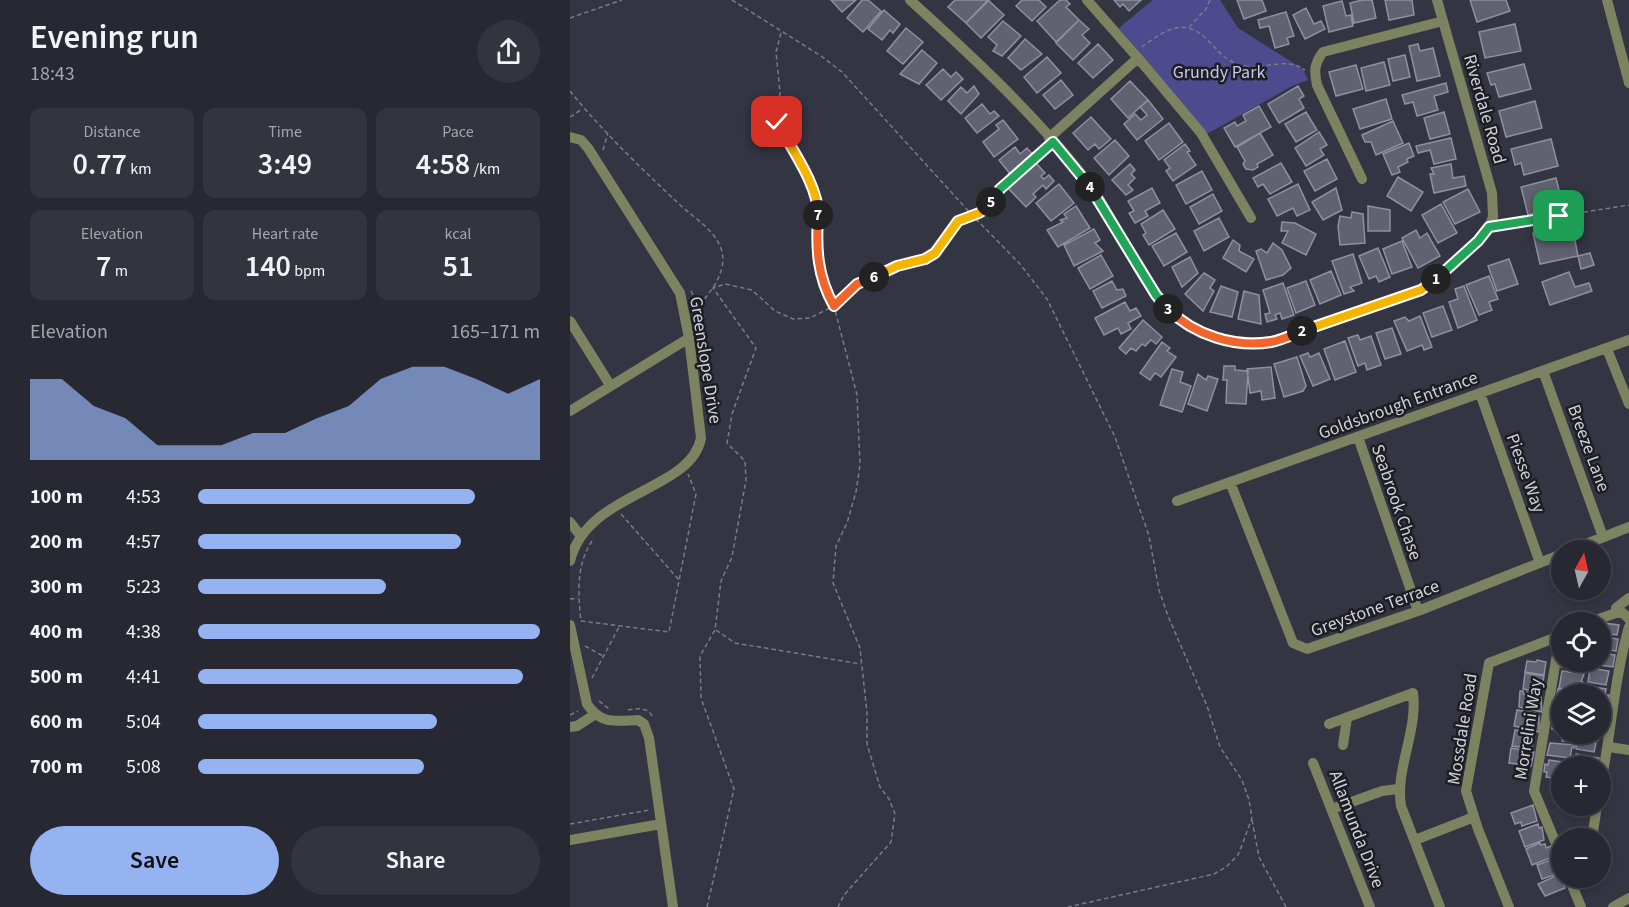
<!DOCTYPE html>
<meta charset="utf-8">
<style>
body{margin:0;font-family:"Source Sans 3",sans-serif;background:#33343e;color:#f1f3f6;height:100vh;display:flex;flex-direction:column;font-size:22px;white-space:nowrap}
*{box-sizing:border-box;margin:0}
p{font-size:20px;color:#a4a6ac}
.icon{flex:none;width:33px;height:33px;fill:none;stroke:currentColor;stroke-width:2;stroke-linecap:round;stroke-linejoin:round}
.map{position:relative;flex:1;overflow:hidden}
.details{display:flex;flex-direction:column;background:#272832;width:570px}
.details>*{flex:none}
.needle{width:39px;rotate:8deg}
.controls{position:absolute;left:981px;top:540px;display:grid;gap:12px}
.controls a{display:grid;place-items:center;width:60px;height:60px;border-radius:50%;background:#272832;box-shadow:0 3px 9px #0003,0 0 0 2px #43444d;font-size:30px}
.pin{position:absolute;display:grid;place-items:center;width:51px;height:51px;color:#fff;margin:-26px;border-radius:12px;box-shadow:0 3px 9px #0006}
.km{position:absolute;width:30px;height:30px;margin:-15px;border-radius:50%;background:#222;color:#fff;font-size:16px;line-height:30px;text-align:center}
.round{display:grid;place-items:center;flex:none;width:63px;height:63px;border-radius:32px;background:#33343e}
.overview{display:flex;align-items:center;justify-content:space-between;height:102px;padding:0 30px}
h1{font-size:33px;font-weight:600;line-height:45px}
.metrics{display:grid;grid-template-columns:repeat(3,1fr);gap:9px;height:102px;padding:6px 30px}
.metrics div{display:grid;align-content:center;border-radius:12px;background:#33343e;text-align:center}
.metrics b{font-size:30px;font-weight:600}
.metrics small{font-size:16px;font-weight:400}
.metrics p{font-size:16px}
.chart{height:168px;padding:12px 30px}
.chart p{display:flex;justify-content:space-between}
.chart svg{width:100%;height:108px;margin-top:6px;fill:#95b2f1;opacity:.7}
.cta{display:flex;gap:12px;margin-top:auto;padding:12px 30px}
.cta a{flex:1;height:69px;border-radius:36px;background:#95b2f1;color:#111;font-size:24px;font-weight:600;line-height:69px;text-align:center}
.cta a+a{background:#33343e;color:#f1f3f6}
ul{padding:0 30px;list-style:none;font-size:20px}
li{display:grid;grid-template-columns:96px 72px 1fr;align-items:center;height:45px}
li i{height:15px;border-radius:8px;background:#95b2f1}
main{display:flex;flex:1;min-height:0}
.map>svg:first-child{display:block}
</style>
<main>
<section class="details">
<div class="overview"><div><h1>Evening run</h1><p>18:43</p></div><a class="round"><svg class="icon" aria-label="share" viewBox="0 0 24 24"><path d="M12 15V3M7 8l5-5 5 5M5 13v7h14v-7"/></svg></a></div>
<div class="metrics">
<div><p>Distance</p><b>0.77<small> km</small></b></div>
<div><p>Time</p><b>3:49</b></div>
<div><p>Pace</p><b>4:58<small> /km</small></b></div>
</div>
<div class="metrics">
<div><p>Elevation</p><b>7<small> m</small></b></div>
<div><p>Heart rate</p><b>140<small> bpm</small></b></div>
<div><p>kcal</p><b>51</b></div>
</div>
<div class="chart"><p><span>Elevation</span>165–171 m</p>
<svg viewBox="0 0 160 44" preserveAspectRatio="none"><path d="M0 44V11L10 11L20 22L30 27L40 38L50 38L60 38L70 33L80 33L90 27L100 22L110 11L120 6L130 6L140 11L150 17L160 11V44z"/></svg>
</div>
<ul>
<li><b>100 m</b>4:53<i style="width:81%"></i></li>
<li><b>200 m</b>4:57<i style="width:77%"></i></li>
<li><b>300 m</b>5:23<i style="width:55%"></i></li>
<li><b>400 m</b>4:38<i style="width:100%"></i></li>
<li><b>500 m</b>4:41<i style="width:95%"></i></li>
<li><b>600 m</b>5:04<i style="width:70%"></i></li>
<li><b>700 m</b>5:08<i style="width:66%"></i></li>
</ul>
<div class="cta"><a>Save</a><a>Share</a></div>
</section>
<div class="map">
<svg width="1059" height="907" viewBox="0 0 1059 907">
<rect width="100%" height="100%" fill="#343543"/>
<path fill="#4d4a8d" d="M583,0H650L668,28L733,69L738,80L722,86L637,134L549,28Z"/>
<path fill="#616271" stroke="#8e8fa0" stroke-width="1.5" d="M261,0H286L272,12Z
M292,0H298L311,11L293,32L277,18Z
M385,0H419L396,23L378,7Z
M418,0L434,15L411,38L396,23Z
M452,0H469L476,7L462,21L446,6Z
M490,0H496L500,4L496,7L509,20L486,42L467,21Z
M544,0H571L559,11L553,4L550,7Z
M667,0H692L696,11L674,19Z
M792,0H802L806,18L784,23L780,3Z
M815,0H842L844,15L819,20Z
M900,0H936L940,11L907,22Z
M772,1L776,16L781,15L783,26L759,32L753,6Z
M736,8L744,24L751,21L755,29L735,39L723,15Z
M314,10L330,24L323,33L320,30L312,40L298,29Z
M716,12L724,36L717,38L719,44L705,48L699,26L690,28L688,20Z
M509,20L519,29L512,35L520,43L503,60L486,43Z
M433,21L451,36L432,56L423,51L427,45L418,37Z
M945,24L951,51L915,58L909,32Z
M336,28L353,42L333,64L317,51Z
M455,39L472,54L451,70L438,58Z
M528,44L543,60L523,78L508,63Z
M848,44L850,51L863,48L870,76L847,81L839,46Z
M352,50L367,63L349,84L330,74Z
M835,55L840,77L823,81L818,59Z
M477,57L491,73L467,93L454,77Z
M814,62L820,85L796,91L791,68Z
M954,64L961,89L929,97L925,84L921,85L917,73Z
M786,65L793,89L766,96L759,72Z
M373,69L381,77L386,72L393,79L371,100L356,85Z
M491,80L503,95L485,109L473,95Z
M560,81L578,100L558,118L541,99Z
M876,83L878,92L864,96L868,110L847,116L843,102L835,104L832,95Z
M404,86L409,94L391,114L378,101L391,87L397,93Z
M728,86L734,96L729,99L734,108L709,123L698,104Z
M816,99L822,119L790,129L783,109Z
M578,100L593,119L567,140L554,124L565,114L571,120L577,115L570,107Z
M965,101L972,128L936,137L929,111Z
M412,104L420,114L424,111L429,116L407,133L395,118Z
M689,106L701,127L665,147L654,128L665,122L667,126L676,121L673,115Z
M736,112L747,130L726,142L715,124Z
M874,112L880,134L860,139L854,118Z
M521,117L541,139L529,149L525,144L518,150L503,133Z
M433,120L448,139L424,157L413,142L429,129L426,125Z
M823,121L833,143L806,155L801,142H795L792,135Z
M599,123L613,142L589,160L575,141Z
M749,132L757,145L750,149L754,155L736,166L725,148Z
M690,133L703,155L687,164L688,167L683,170L676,169L673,164L675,161L667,147Z
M881,138L886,159L864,164L860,150L848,153L846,146Z
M981,139L988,166L954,175L951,163L945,165L941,149Z
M545,140L559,156L539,175L524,158Z
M839,143L844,156L837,159L838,162L828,167L830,172L822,175L813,154Z
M615,144L620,151L617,152L626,165L603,181L596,171L600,168L594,160Z
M445,147L450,154L457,148L464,156L441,175L429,160Z
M757,159L767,179L745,191L734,171Z
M465,162L475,173L471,176L474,179L479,175L484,181L476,189L473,185L463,194L466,197L456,207L438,188Z
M711,163L722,182L700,194L693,184L688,187L683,178Z
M560,164L565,170L561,174L565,178L558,185L563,190L556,195L542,180Z
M881,164L883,178L894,176L896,186L864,193L860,174H864L861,168Z
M632,171L642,190L616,204L606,185Z
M828,177L853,192L841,211L817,196Z
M986,178L993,206L958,215L951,187Z
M489,184L504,203L481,221L466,203Z
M728,184L740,210L727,216L723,208L707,216L698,199Z
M582,188L590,203L575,211L578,216L565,223L559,213L564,211L558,201Z
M766,188L772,210L753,220L742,202Z
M898,189L910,212L885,224L873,202Z
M643,194L652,211L629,224L620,207Z
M871,204L887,233L868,243L852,215Z
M506,206L520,228L488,247L477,230L493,222L490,220L497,218L494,214Z
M798,206L820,210V231H798Z
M593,210L605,229L579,245L573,235L576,233L571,224Z
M782,212L793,214L795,243L770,245L768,226L770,216L781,218Z
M649,218L659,237L634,251L624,231Z
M712,222L725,223L746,234L736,255L712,243L718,231H711Z
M1002,225L1008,256L970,264L963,233Z
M524,229L530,240L525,243L533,251L504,266L494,245Z
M846,230L850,238L857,233L870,256L848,268L832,238Z
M606,233L617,252L594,266L582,246Z
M663,240L670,245L669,251L684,259L676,272L653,258Z
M832,241L842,267L822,274L813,249Z
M703,243L712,250L721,268L713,275L696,280L686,251L691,249L697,253Z
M808,248L820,277L809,282L806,276L799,279L789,256Z
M1020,253L1024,265L1011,269L1008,256Z
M783,254L792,283L780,287L784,291L774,294L762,261Z
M531,255L543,276L520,289L508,268Z
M620,257L628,273L612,287L602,267Z
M939,259L948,284L927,291L918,266Z
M761,271L771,295L750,304L740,280Z
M999,272L1005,287L1019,283L1022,291L980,305L972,282Z
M634,273L645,280L640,288L644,291L633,311L615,294Z
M919,276L928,299L919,302L922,310L909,315L896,285Z
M542,281L547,290L553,289L556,296L532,308L523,291Z
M736,281L745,305L726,313L717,288Z
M713,283L724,315L712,319L710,313L705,315L707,319L697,322L695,314L700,313L693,290Z
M651,286L668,292L662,317L640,312Z
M894,286L907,320L888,328L879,302L888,299L885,289Z
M674,291L689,295L691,324L668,319Z
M555,302L560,311L566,308L571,316L558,323L561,329L551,334L548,328L534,335L525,318Z
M873,306L882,330L862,337L853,313Z
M850,316L862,347L854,350L852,345L837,351L824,321L835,317L839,321Z
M573,320L592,337L586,344L581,340L575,346L572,344L566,351L561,348L556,354L549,348Z
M822,328L831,354L815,359L806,333Z
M788,335L790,340L801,336L811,365L797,370L795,363L788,366L778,338Z
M775,341L786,372L765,380L754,349Z
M592,342L600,348L597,351L606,357L591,377L585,373L580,380L570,373Z
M738,353L740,357L749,353L760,379L743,386L730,356Z
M727,357L736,386L733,391L714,397L704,364Z
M654,366H665V370L678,371L676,404L656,403L657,380H653Z
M701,367L705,398L692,400L691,391L680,393L677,369Z
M602,369L613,372L610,382L621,386L612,412L590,405Z
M628,374L636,380L638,376L648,379L637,411L618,404Z
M1034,623L1049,625L1047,635L1033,633Z
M1030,636L1048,639L1046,651L1030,648Z
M1030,653L1045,655L1043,667L1022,664V662H1030Z
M967,660L976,662L974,675L955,672L957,661L966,662Z
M992,662H1016L1015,670L991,667Z
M1020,668L1039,671L1036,685L1018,682Z
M992,671L1014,674L1011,682H1013V687L1009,686L1008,691L989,688Z
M955,673L974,676L971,692L953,689Z
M1016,686L1036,689L1035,695H1039L1037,704L1030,703V694H1015Z
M988,689L1013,693V694H992V706L985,705Z
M950,691H953V694L957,695V692L967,693V696L971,697L972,712L949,707Z
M985,707L992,708V724L981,722Z
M947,710L965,713L964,716H969V732L944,726Z
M982,724L991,725L992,734H1004L1003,742L992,741L993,735H990V730L982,729Z
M1030,729L1034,730L1032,737L1029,736L1028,741L1008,738L1009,734H1030Z
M945,730L964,733L962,749L942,746Z
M1007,740L1026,743L1024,752L1006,749Z
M980,743L1005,745L1004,748L1002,747L1000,758L977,755Z
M941,748L964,752L961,766L939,763Z
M1006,754L1029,758L1027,766H1004Z
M979,760L999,763V766H992V780L976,777L977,772H974L975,764L978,765Z
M963,805L967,821L952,826L951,822L945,824L941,813Z
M968,824L969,828L972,827L974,840L955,847L949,831Z
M970,843L971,845L975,844L976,848L981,846L985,856L962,865L956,849Z
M984,859L990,873L972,879L967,865Z
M990,874L995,888L975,896L968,884Z"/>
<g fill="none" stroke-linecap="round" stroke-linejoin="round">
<path stroke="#7a7b86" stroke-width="1.5" stroke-dasharray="4.5 3" stroke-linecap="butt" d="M162,0L251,56L272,72L402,215L450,264L477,299L545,437L579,536L589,590L598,616L637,706L650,747L672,780L679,800L682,818L672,845L668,855L656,867L644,874L498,907
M0,18L52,0
M619,27L636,9L640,0
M211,33L206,52L210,93L207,122L228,160L248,205L247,239L249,270L254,288L264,306L287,395L290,465L286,492L277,523L266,546L263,583L290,648L297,713V744L310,787L319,799L325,814L321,842L274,895L268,907
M572,47C584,38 602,24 618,28C640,33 646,59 671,65C692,71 716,56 735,70
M0,91C33,132 72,169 109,204C124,218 147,231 152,252C157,273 139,295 126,308L123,304
M0,117L12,109
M33,150L38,133
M932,225L1059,205
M121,291L125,299L121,300
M126,322L134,317L130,305
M51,514L109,580
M22,541C6,565 8,594 11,621L99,632L126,494L118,474
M0,599L8,598
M146,630L165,643L291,664
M15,646L33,656
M22,678L49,627
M29,701L39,709
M58,710C69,708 80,707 83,719
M0,715L8,711
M682,820L689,857L716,907
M0,824L79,810
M137,907L164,789L131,698L130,656L145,630L151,581L162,557L176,480L175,461L157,443L162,414L186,348L143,288L155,284L182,290L205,311L223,319L240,318L264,306L287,284L327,266L355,259L365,253L388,221L417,208L430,188L476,149"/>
<path stroke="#7d8360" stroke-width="10" d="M340,0C402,56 463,113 515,178C545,216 567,281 601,312C632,338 663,344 702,342L851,290L882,266L908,241L919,227L923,217L922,193L867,0
M1037,0L1059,83
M568,58L631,133L681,218
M0,137L11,140L18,148L110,293L119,338L131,438C121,492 17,491 0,561
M479,138L568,58L517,0
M792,179L747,85C744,71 744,64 753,52L873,21
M0,321L40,385
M1037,349L1059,404
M973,371L1033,537
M910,393L970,563
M0,411L119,338
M788,437L848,611
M660,482L723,643L737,649L848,611L992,554
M607,501L1059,340
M0,522L10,535
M1001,550L1059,527
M1046,613V608L1059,598
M1046,613H1053L1059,619
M1020,622L1046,613
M0,625L17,704C31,725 45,721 68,720L74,724L79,738L103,907
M990,636L964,791L992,858
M759,724L843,693C848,731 825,769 831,806L870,907
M0,727L7,726L24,715
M773,745L777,718
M1039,747L1059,750
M743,763L800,907
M1030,788C1041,736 1044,678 1059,627
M762,809L812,791L828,789
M1025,836L1023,832L1027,806
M0,840L91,824
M845,840L904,817
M999,878L1011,907
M939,907L908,829L896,791L919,663L992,635
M1043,907L1059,898"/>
</g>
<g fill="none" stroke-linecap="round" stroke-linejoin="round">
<g stroke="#fff" stroke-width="12">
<path id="split-1" d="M866,279L908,241L919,227L989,216"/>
</g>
<g stroke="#fff" stroke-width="12">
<path id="split-2" d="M732,331L851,290L866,279"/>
</g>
<g stroke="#fff" stroke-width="12">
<path id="split-3" d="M598,309C624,335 665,348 701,342C712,340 722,335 732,331"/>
</g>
<g stroke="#fff" stroke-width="12">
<path id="split-4" d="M520,187L586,295L598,309"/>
</g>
<g stroke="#fff" stroke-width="12">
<path id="split-5" d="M421,202L430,189L483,142L520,187"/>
</g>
<g stroke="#fff" stroke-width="12">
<path id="split-6" d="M304,277L327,266L355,259L365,253L388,221L409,213L417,208L421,202"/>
</g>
<g stroke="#fff" stroke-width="12">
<path id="split-7" d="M248,215C246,248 247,276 264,306L287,284L304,277"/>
</g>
<g stroke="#fff" stroke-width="12">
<path id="split-8" d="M207,122C220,147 249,186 248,215"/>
</g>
<use href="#split-1" stroke="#22a559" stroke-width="8"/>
<use href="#split-2" stroke="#f5b400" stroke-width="8"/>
<use href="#split-3" stroke="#f0652b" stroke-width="8"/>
<use href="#split-4" stroke="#22a559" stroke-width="8"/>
<use href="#split-5" stroke="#22a559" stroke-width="8"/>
<use href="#split-6" stroke="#f5b400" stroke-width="8"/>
<use href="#split-7" stroke="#f0652b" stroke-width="8"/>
<use href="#split-8" stroke="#f5b400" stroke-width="8"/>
</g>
<g text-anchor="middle" stroke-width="5" stroke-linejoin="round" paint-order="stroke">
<g font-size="18" fill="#c4c6ef" stroke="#1d1d23">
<text x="649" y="78">Grundy Park</text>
</g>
<g font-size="18" fill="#d0d1d9" stroke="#1d1d23">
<text transform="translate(915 109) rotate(74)" y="6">Riverdale Road</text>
<text transform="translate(136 360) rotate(81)" y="6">Greenslope Drive</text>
<text transform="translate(828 405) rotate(-20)" y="6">Goldsbrough Entrance</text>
<text transform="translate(1019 448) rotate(70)" y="6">Breeze Lane</text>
<text transform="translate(956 473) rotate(70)" y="6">Piesse Way</text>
<text transform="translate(827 502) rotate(71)" y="6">Seabrook Chase</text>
<text transform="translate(805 608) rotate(-20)" y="6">Greystone Terrace</text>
<text transform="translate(892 729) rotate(-81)" y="6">Mossdale Road</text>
<text transform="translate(958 729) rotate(-81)" y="6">Morrelini Way</text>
<text transform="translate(787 829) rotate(69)" y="6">Allamunda Drive</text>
</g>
</g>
</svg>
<div class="controls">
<a><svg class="needle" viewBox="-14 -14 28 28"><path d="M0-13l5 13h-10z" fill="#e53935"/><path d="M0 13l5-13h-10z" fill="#a4a6ac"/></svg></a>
<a><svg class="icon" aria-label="locate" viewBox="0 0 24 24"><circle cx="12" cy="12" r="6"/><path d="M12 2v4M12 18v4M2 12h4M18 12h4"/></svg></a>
<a><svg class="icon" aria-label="layers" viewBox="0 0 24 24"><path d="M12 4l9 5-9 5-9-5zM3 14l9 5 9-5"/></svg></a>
<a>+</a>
<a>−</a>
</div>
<div class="pin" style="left:989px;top:216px;background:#1e9e55"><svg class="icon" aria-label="arrive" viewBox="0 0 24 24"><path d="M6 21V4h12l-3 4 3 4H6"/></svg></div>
<div class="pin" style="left:207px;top:122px;background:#d93025"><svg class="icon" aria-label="check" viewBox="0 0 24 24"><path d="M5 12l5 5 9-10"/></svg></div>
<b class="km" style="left:866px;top:279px">1</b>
<b class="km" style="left:732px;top:331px">2</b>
<b class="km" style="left:598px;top:309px">3</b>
<b class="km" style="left:520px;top:187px">4</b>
<b class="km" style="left:421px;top:202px">5</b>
<b class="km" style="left:304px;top:277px">6</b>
<b class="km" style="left:248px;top:215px">7</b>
</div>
</main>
